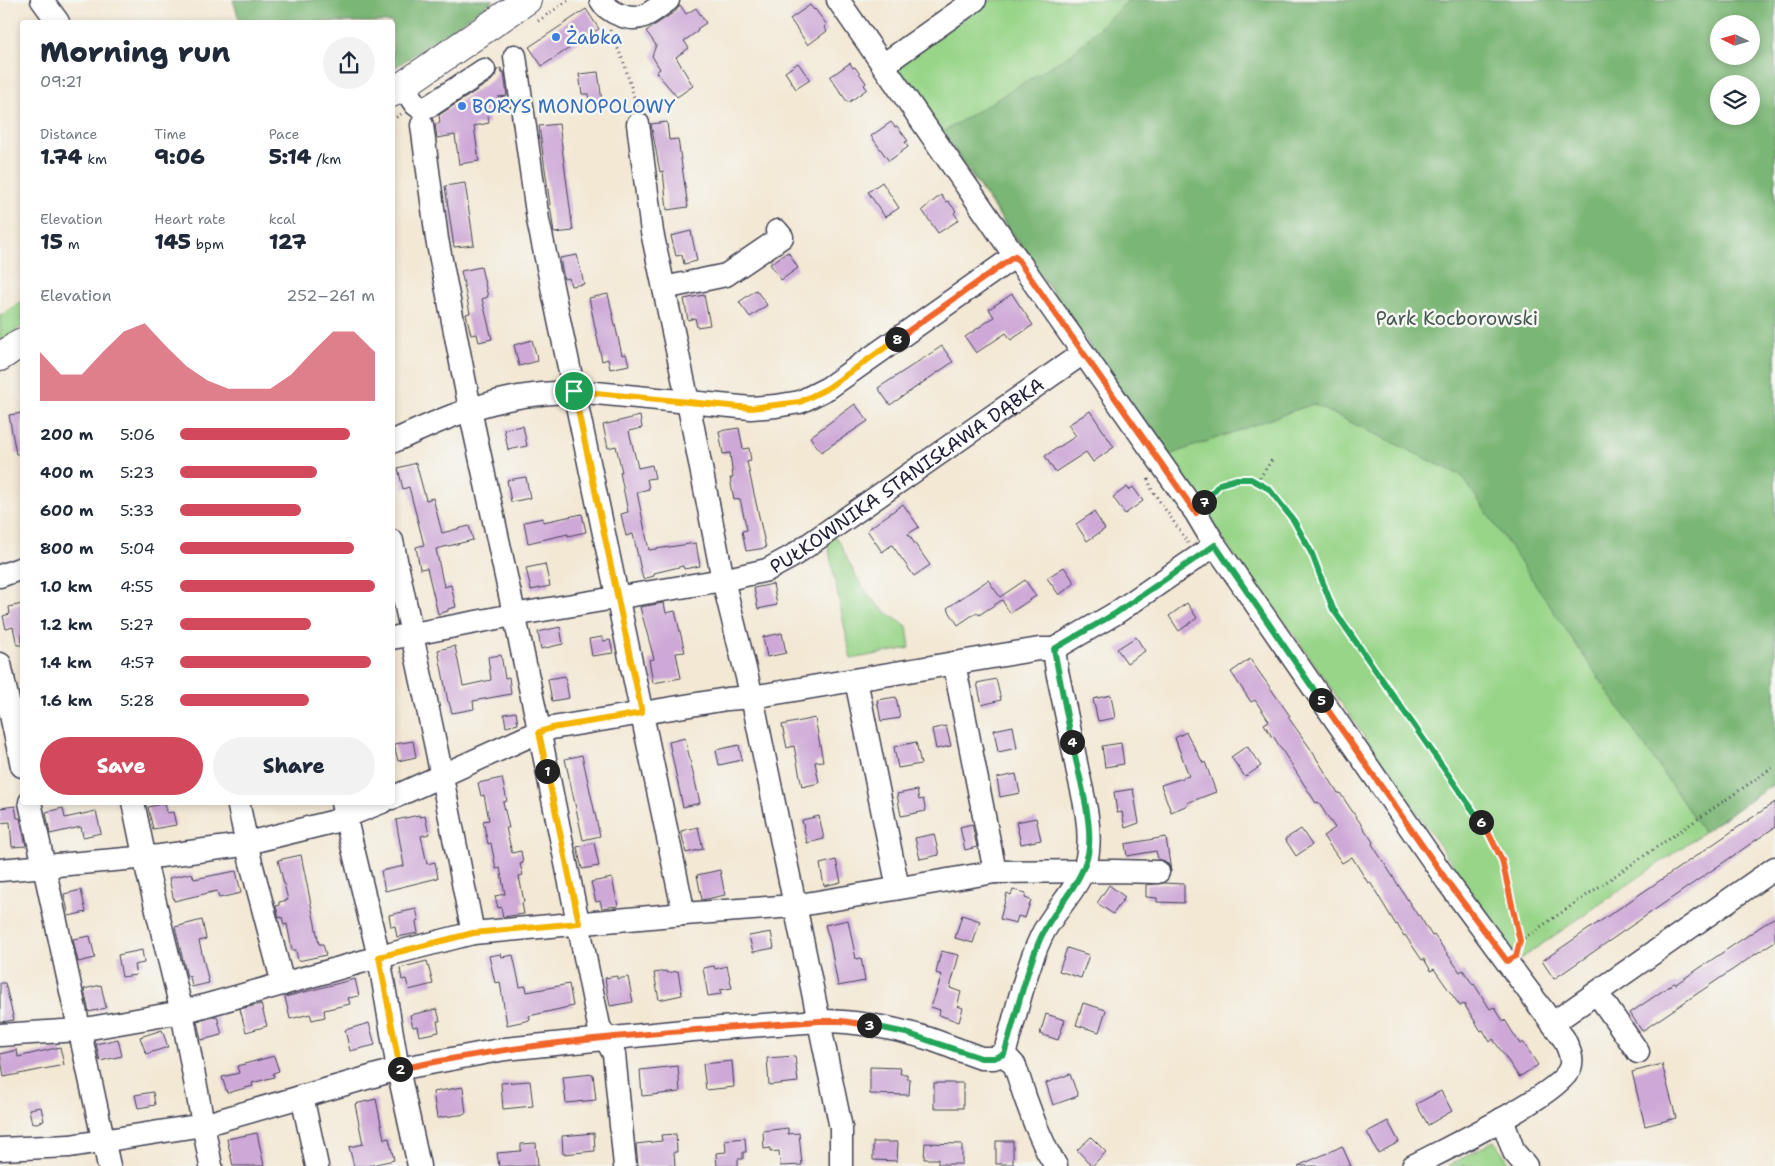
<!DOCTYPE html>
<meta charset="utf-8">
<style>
body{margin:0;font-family:"Shantell Sans",sans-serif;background:#f2f2f3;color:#1f2937;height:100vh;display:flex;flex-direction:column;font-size:19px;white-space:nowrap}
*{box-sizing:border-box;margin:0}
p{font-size:16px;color:#747a83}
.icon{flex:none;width:28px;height:28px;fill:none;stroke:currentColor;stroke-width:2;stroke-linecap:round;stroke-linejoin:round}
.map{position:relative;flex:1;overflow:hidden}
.side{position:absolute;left:20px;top:20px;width:375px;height:785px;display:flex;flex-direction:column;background:#fff;border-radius:5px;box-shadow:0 2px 8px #0003}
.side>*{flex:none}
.needle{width:32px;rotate:275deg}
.fabs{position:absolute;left:1710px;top:15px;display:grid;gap:10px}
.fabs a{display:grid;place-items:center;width:50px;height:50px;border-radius:50%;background:#fff;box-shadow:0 2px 8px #0003;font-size:25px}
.pin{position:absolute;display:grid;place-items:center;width:42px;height:42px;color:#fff;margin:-21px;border:2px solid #fff;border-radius:50%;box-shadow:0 1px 5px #0007}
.km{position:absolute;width:25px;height:25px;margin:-12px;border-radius:50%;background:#222;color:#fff;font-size:14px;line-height:25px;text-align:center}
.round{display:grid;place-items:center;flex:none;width:52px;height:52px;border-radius:26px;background:#f2f2f3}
.overview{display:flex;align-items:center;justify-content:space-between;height:85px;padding:0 20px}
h1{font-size:28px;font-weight:800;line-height:38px}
.stats{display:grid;grid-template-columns:repeat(3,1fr);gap:8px;height:85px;padding:5px 20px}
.stats div{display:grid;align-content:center}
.stats b{font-size:21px;font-weight:800}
.stats small{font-size:14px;font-weight:400}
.stats p{font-size:14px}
.chart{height:140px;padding:10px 20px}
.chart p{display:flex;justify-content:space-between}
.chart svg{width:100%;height:90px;margin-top:5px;fill:#d1495b;opacity:.7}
.button{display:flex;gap:10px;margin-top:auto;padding:10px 20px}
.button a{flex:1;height:58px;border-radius:30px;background:#d1495b;color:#fff;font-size:20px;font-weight:800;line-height:58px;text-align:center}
.button a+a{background:#f2f2f3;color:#1f2937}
ul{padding:0 20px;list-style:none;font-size:16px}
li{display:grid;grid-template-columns:80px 60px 1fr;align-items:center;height:38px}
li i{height:12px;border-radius:6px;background:#d1495b}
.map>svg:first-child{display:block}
</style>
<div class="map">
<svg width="1775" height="1166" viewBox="0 0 1775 1166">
<rect width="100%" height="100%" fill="#f6f6f2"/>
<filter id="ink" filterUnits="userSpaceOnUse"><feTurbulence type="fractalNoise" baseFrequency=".02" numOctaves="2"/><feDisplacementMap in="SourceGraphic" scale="10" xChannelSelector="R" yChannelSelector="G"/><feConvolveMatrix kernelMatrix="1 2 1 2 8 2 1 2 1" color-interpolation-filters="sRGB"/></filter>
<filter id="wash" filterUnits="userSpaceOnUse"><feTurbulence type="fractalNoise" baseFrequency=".0096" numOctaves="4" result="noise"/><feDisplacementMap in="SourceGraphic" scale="20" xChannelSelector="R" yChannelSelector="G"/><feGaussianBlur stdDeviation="1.12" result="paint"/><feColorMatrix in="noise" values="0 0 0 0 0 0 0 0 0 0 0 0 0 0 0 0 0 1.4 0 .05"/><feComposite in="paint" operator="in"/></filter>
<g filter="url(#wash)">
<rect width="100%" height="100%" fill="#f3e8d4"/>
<path fill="#99d589" stroke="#5e7c62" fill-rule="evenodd" d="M990,0H1775V783L1519,960L1286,623L1273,611L896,67ZM1719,24H1751V56H1719ZM1719,84H1751V116H1719Z
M22,301V326L0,342V316Z
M834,536L839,541C858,582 866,602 907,626L910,648L851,659L827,541Z
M1494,1141L1512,1166H1448Z"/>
<path fill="#7ab675" stroke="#4e6c58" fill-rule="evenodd" d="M233,0H494L393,69L392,22H240Z
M1129,0H1775V783L1703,832L1462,476L1313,404L1166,456L943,132L1071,54ZM1719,24H1751V56H1719ZM1719,84H1751V116H1719Z"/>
<g id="blocks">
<path fill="#cea8d7" d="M680,5L686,14L696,8L706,23L697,29L698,31L684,41L689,48L676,57L693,86L677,97L656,72L660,69L652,56L656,45L646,31L676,11Z
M810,5L814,10L815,9L827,25L824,27L827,31L808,45L790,19Z
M586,9L599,29L542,66L529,47Z
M798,63L810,80L796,89L785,72Z
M850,63L853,68L855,67L866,83L864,85L867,89L848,103L830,77Z
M501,68L502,73L504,72L507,96L498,97L500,108L487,110L489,123L474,126L479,161L459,164L455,135L437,138L435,124L440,123L439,115L491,81L495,76L497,70Z
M598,72L602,101L589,102L588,94H582L579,74Z
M667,122L669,140L678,139L688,207L667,210L663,171L660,172L651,124Z
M891,122L895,127L897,126L908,141L905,142L908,147L889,161L871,136Z
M559,124L573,231L554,233L539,126Z
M882,182L899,208L885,217L868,192Z
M465,183L474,245L454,247L445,186Z
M941,195L946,202L948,201L956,211L954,213L959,220L938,233L922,210Z
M691,231L697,261L684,264L682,255L676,256L671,236Z
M788,252L798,268L781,280L770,264Z
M577,255L584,284L571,286L569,278L564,279L560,258Z
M481,267L488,297L482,299L492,339L479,342L477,334L471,335L466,314L470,313L461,271Z
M756,290L767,305L750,317L739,302Z
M608,294L622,355L626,354L629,365L610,369L608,359L602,361L589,298Z
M1012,294L1033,325L1011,340L1006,333L976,353L965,337L994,317L989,309Z
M704,295L710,325L697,327L695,318L688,320L684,299Z
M532,340L538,361L519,366L514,345Z
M942,346L953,362L890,405L878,388Z
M855,404L868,421L821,452L810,437Z
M1090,411L1114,447L1093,462L1086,452L1055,472L1045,456L1076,436L1068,425Z
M22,413V454H16L9,415Z
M640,416L642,428L629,431L638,468L652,465L655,478L647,479L649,489L637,492L649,550L696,543L700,566L684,569L683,566L654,573V576L643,579L633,534L626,536L621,514L628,512L620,472H622L616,446L608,448L603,425Z
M523,426L527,446L508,450L504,429Z
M739,428L743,449L749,448L751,461L747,462L766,548L746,551L742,531L747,530L740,499L734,500L730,478H733L730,453L723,454L719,431Z
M416,463L426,500L433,498L442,533L469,526L473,540L436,549L444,587L451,585L456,607L448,609V611L438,614L427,568L420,569L416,547L424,545L409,487L403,489L398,468Z
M526,477L530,498L511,502L507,480Z
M1127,487L1129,490L1133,487L1143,501L1125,514L1113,497Z
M903,504L919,527L908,534L930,565L914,576L892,545L882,552L867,530Z
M1094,512L1105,529L1087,541L1076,524Z
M582,514L586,532L568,536V534L528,543L524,522L543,518V522Z
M545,564L550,586L531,590L526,568Z
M1064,567L1075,583L1059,595L1047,578Z
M988,580L1000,597L1025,580L1036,596L1010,613L1002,600L979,615L977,612L958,625L947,608Z
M773,584L777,605L758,609L754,588Z
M664,603L666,613L675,611L685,652L676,653L681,678L653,683L649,660L654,659L640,607Z
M1187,603L1197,618L1179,631L1169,616Z
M22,604V645H17L13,627L6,629L3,616L10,614L9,607Z
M560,627L563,644L541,649L538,632Z
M782,633L786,653L767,657L763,637Z
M602,637L603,641L610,640L613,653L592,656L589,639Z
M1136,637L1145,651L1127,663L1117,649Z
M455,646L463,686L491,680L488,657L501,655L505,678L509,677L511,694L473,701L474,709L452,713L449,702H448L438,650Z
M1250,659L1276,696L1290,716L1288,717L1310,748L1338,793H1340L1373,842L1372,844L1418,916L1419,915L1432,936L1434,935L1460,972L1463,970L1473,985L1474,984L1490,1009L1494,1007L1504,1022L1505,1020L1520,1044L1523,1042L1538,1065L1519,1077L1493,1039L1490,1042L1483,1030L1481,1031L1464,1004L1460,1006L1434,969L1431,971L1424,959L1422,960L1405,935L1404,936L1397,924L1396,925L1370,882L1368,883L1352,857L1342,863L1323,836L1335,828L1318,802L1316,803L1273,736L1272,737L1264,724L1269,721L1255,700L1251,702L1231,672Z
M565,676L569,698L552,701L548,679Z
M996,679L1001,700L982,705L977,683Z
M1111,695L1115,718L1098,721L1093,699Z
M896,697L900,718L881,721L877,700Z
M516,712L518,724L506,727L504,714Z
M815,718L823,761L815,762L819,783L802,787L794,746L787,748L782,725Z
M946,726L951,746L936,749L932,729Z
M1013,726L1017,748L998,752L994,730Z
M1186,732L1203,763L1205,762L1216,792L1187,803L1188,805L1171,812L1161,785L1189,776L1175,738Z
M685,738L700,803L683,807L669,742Z
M413,741L416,757L398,761L394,744Z
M916,742L921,764L898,768L894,747Z
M1121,743L1124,764L1105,767L1102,746Z
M739,745L742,760L719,765L716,750Z
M1247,746L1261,766L1245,777L1231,757Z
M582,755L600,836L583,840L565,759Z
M1016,774L1020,793L1000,797L997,778Z
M502,778L507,801L503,802L509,828H506L512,853L521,851L523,863L520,864L523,875L519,876L524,902L522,903L524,914L503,917L501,907L498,908L495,896L505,894L500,868L496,869L491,843L488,844L483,821L489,820L484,795L481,796L478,783Z
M1133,789L1139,823L1125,828L1122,812L1117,813L1114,792Z
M917,790L919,800L923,799L926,811L901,816L897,794Z
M1775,802V827L1554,979L1542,961Z
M165,803L167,813L173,812L176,825L153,829L148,807Z
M15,806L17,818H20L26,846L12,847L10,822L0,823V808Z
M63,808L65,818L96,811L101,833L83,837L81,827L50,834L46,812Z
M419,815L420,817L425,816L429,834L421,836L427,864L435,862L438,878L385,891L381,871L404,866L396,820Z
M819,816L824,839L807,843L802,820Z
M1036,818L1041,840L1021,844L1016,822Z
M972,824L977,847L965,850L960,827Z
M698,827L703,849L686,853L681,831Z
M1301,829L1312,845L1296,856L1285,839Z
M934,834L939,855L920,859L915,838Z
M1166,837L1171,872L1169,865L1165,861L1158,859L1156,851L1127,856L1125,844Z
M594,843L599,866L582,869L577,847Z
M301,855L319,944H323L326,955L298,961L296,950H292L287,924L284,925L282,917L279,918L276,906L279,905V902L288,900L278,860Z
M836,860L841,882L824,886L820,864Z
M720,870L725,895L702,900L697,875Z
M236,871L241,893L219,898L217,891L174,901L169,878L192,873L194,879Z
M612,878L618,906L602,908L600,901L596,902L591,882Z
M1164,883L1184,884V903L1157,902V898L1146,897V885Z
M1109,885L1125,897L1113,914L1097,903Z
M81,890L86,912L69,916L64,894Z
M1013,890L1026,893L1025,898L1031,900L1025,918L1018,916L1016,923L1000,919L1007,893L1011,895Z
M416,909L419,921L416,922L418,933L397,937L395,926L391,927L389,915Z
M962,915L980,921L973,943L955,938Z
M1775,917V941L1642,1031L1630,1013L1674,983L1676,984Z
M202,920L206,939L199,941L209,983L192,987L190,976L187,977L175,927Z
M848,920L856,959L861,958L865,981L838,986L830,942L825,925Z
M771,932L774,948L753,952L749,936Z
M90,936L95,958L78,962L73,939Z
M1067,948L1089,955L1081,978L1059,971Z
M142,950L144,963L134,965L136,975L122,977L118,955Z
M941,951L959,955L950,988L961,992L957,1006L963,1008L959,1022L939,1015L940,1010L931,1007L942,975L936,973Z
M501,954L502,957L513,955L520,987L526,986L527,992L569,984L573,1006L529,1016L530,1020L507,1025L500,982L495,983L489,956Z
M427,961L433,984L409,990L406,979L402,980L400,968Z
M714,966L715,969L727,966L732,988L720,990L721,994L708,996L703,968Z
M666,971L667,973L678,971L682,995L659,1000L654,973Z
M617,976V979L628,977L633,1002L610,1006L605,978Z
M355,979L359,996L348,998L350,1004L324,1010L325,1017L312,1020L310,1014L290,1019L285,997Z
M0,983H5L14,1020L0,1022Z
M101,985L106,1008L89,1012L84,989Z
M1083,1003L1106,1010L1099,1032L1076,1025Z
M261,1004L267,1026L246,1032L240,1009Z
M437,1009L440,1021H437L439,1032L419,1036L417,1026L413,1027L410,1015Z
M1046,1014L1065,1020L1058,1040L1040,1034Z
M217,1016L222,1035L201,1040L197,1021Z
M369,1023L375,1045L350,1051L345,1030Z
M162,1030L168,1047L146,1054L140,1037Z
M118,1039L122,1056L100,1061L96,1044Z
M60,1047L64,1065L4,1077L0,1054L17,1050L18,1057Z
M274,1056L279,1071L273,1073L274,1077L252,1083L253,1086L227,1093L222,1077L239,1073L237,1066Z
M795,1056L798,1082L769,1085L767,1058Z
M732,1061L734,1087L706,1090L703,1064Z
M1662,1064L1676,1118L1645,1126L1632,1072Z
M678,1066L680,1092L642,1096L640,1070Z
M870,1067L901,1068L900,1074H907V1079H910L909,1095L870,1094Z
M593,1074L596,1100L566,1103L563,1077Z
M1070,1074L1078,1096L1053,1105L1046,1083Z
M530,1081L533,1106L503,1109L501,1083Z
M934,1083H963V1108H934Z
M463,1087L466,1114L437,1118L433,1092Z
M1441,1091L1452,1111L1428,1125L1416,1104Z
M153,1092L155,1105L138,1108L135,1095Z
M376,1099L384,1139L389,1138L394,1160L367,1166H354L349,1147L363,1144L355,1104Z
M41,1107L44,1121L32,1124L29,1109Z
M1388,1121L1399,1142L1378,1153L1367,1132Z
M788,1128V1134L799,1133L802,1165L780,1166L779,1151L770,1152V1148L764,1149L763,1131Z
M257,1133L264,1166H233L227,1139Z
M594,1133L595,1151L563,1154L562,1136Z
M676,1134L677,1152H674L675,1166H638L636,1144L662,1141L661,1135Z
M1091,1137L1106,1152L1092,1166L1077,1150Z
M745,1138L746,1152H743V1159H738V1166H717L716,1153L726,1152L725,1140Z
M996,1141H1013V1164H996Z
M873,1142H898L897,1161L873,1160Z
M536,1143L538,1166H499L497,1153L521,1151V1144Z
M925,1143L962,1144V1164H938V1159H924Z
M1342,1146L1351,1166H1298L1334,1150Z"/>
</g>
</g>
<g filter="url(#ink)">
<use href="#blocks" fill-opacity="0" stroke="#414052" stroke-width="1"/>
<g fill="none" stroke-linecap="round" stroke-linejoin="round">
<g stroke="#414052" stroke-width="25">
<g id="minor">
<path d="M42,0L58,22"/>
<path d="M601,0C608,13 631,22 644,16C653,12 661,5 668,0"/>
<path d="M838,0L1015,256L1196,513L1215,545L1447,881L1564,1039C1568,1048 1574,1058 1570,1068C1561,1094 1442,1151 1413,1166"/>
<path d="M515,56L538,220L684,914"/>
<path d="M883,65L975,0"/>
<path d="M403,86L415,104L422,109L431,105L484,70"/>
<path d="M638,124L652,232L688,402L723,580L752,697L841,1128V1166"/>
<path d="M422,125L437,239L473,424L536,715L599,1026L614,1054L625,1166"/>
<path d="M664,288L726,275L782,237L777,231"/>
<path d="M392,442C431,424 471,406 513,398C533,394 554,393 575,391L751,408L776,406L800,402L828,388L1015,256"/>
<path d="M392,541L437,752L473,933"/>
<path d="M0,576L22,568"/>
<path id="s1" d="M392,638L513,615L723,580L767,570L791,557L1083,353"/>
<path d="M954,663L995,872"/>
<path d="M0,664L22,766"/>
<path d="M856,680L898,888"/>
<path d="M392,798L527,737L552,728L727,699L752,697L1039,649H1054"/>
<path d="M30,802L109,1166"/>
<path d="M133,802L148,874L182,1012L211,1166"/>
<path d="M238,802L250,859L283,984"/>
<path d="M342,803L379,957L398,1069L419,1166"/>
<path d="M0,870L160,856L235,846L332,822L382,802"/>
<path d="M1597,993L1638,1052"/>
<path d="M1553,1023L1775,868"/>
<path d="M0,1035L79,1030L182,1012L379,957L473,933L684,914L794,906L995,872L1114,871L1158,872"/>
<path d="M302,1096L317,1166"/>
<path d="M1502,1119L1514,1152L1526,1166"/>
<path d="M0,1149L70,1146L203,1125L398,1069L505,1049L693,1030L820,1021C857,1021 894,1028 930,1039C947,1045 964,1052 981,1058H994L1004,1054"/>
<path d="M1056,1166L1047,1151L1035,1124L1025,1097L1015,1066L1004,1054C1016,1016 1024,973 1041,937C1054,908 1085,885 1088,851C1091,823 1083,795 1077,768C1071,736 1064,703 1057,671L1054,649L1116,613L1215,545"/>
</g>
</g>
<g stroke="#414052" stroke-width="30">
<path id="major" d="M392,93L527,0
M0,357L22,342"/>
</g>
<path stroke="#414052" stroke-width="3" stroke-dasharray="1 4" stroke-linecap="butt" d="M538,21L569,0
M610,30L624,63L637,107
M392,120L401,114
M1148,479L1152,490L1188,543
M1257,482L1273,458
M1206,499L1220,484L1237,479H1251L1269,489L1294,521L1313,554L1333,609L1487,830L1502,860L1520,941L1519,946
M1520,941L1775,766"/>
<use href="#minor" stroke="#fff" stroke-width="22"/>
<use href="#major" stroke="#fff" stroke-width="28"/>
</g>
</g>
<g fill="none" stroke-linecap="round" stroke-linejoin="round" filter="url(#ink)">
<g stroke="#fff" stroke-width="10">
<path id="split-1" d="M547,771L539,732L552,728L642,713L574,391"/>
</g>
<g stroke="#fff" stroke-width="10">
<path id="split-2" d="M400,1069L379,957L473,933L579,923L547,771"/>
</g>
<g stroke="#fff" stroke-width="10">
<path id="split-3" d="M400,1069C538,1039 679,1031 820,1021H841L869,1025"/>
</g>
<g stroke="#fff" stroke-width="10">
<path id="split-4" d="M869,1025L906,1033L981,1058H994L1004,1054C1016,1017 1025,972 1041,937C1054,908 1080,887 1088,854C1094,824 1078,773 1072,742"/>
</g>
<g stroke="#fff" stroke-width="10">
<path id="split-5" d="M1072,742L1054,649L1116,613L1215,545L1321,700"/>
</g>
<g stroke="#fff" stroke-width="10">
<path id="split-6" d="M1321,700L1447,881L1507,961L1516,956L1520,941L1502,860L1487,830L1481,822"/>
</g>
<g stroke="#fff" stroke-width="10">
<path id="split-7" d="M1204,502L1220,484L1237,479H1251L1269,489L1294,521L1312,554L1333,609L1481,822"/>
</g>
<g stroke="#fff" stroke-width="10">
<path id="split-8" d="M897,339L1015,256L1196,513L1204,502"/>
</g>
<g stroke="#fff" stroke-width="10">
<path id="split-9" d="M574,391L751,408L800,402L828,388L897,339"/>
</g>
<use href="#split-1" stroke="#f5b400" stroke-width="6"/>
<use href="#split-2" stroke="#f5b400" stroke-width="6"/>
<use href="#split-3" stroke="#f0652b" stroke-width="6"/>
<use href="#split-4" stroke="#22a559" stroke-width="6"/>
<use href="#split-5" stroke="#22a559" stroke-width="6"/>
<use href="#split-6" stroke="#f0652b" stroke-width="6"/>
<use href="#split-7" stroke="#22a559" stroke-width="6"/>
<use href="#split-8" stroke="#f0652b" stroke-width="6"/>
<use href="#split-9" stroke="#f5b400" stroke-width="6"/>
</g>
<g fill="#3f7fe0" stroke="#f6f6f2" stroke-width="2">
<circle cx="556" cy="37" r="5"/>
<circle cx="462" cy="106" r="5"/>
</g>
<g text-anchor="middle" stroke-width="5" stroke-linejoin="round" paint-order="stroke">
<g font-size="19" fill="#366cbe" stroke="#f6f6f2" text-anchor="start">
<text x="566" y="44">Żabka</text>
<text x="472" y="113">BORYS MONOPOLOWY</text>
</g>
<g font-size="19" fill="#465852" stroke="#f6f6f2">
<text x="1457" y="325">Park Kocborowski</text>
</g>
<g font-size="19" fill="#22223b" stroke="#f6f6f2">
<text dy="7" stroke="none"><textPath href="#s1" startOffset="550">PUŁKOWNIKA STANISŁAWA DĄBKA</textPath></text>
</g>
</g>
</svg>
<div class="fabs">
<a><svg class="needle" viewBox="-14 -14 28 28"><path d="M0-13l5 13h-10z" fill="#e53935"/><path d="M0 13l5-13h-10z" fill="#747a83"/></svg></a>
<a><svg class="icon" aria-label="layers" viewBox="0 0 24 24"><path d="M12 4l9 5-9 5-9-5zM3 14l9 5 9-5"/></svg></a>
</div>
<div class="pin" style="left:574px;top:391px;background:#1e9e55"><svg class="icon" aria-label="arrive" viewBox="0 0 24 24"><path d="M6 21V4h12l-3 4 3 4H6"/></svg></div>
<b class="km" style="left:547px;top:771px">1</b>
<b class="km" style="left:400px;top:1069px">2</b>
<b class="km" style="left:869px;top:1025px">3</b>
<b class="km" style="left:1072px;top:742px">4</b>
<b class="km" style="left:1321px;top:700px">5</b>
<b class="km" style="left:1481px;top:822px">6</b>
<b class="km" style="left:1204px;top:502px">7</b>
<b class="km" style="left:897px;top:339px">8</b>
<section class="side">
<div class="overview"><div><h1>Morning run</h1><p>09:21</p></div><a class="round"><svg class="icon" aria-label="share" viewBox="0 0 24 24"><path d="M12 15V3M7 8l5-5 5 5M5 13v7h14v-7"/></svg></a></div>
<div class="stats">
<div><p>Distance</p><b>1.74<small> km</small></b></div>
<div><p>Time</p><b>9:06</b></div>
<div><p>Pace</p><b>5:14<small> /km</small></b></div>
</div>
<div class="stats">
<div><p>Elevation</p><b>15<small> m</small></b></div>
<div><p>Heart rate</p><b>145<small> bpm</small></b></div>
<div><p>kcal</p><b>127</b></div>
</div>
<div class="chart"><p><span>Elevation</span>252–261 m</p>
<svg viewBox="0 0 160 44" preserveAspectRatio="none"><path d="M0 44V20L10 31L20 31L30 20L40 10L50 6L60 17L70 27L80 34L90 38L100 38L110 38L120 31L130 20L140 10L150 10L160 20V44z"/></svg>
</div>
<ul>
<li><b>200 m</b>5:06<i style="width:87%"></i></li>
<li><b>400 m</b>5:23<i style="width:70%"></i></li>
<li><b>600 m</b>5:33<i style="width:62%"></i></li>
<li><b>800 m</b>5:04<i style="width:89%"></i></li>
<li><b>1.0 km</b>4:55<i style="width:100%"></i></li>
<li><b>1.2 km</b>5:27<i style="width:67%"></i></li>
<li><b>1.4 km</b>4:57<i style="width:98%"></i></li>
<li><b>1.6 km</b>5:28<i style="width:66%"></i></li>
</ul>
<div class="button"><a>Save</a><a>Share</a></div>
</section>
</div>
